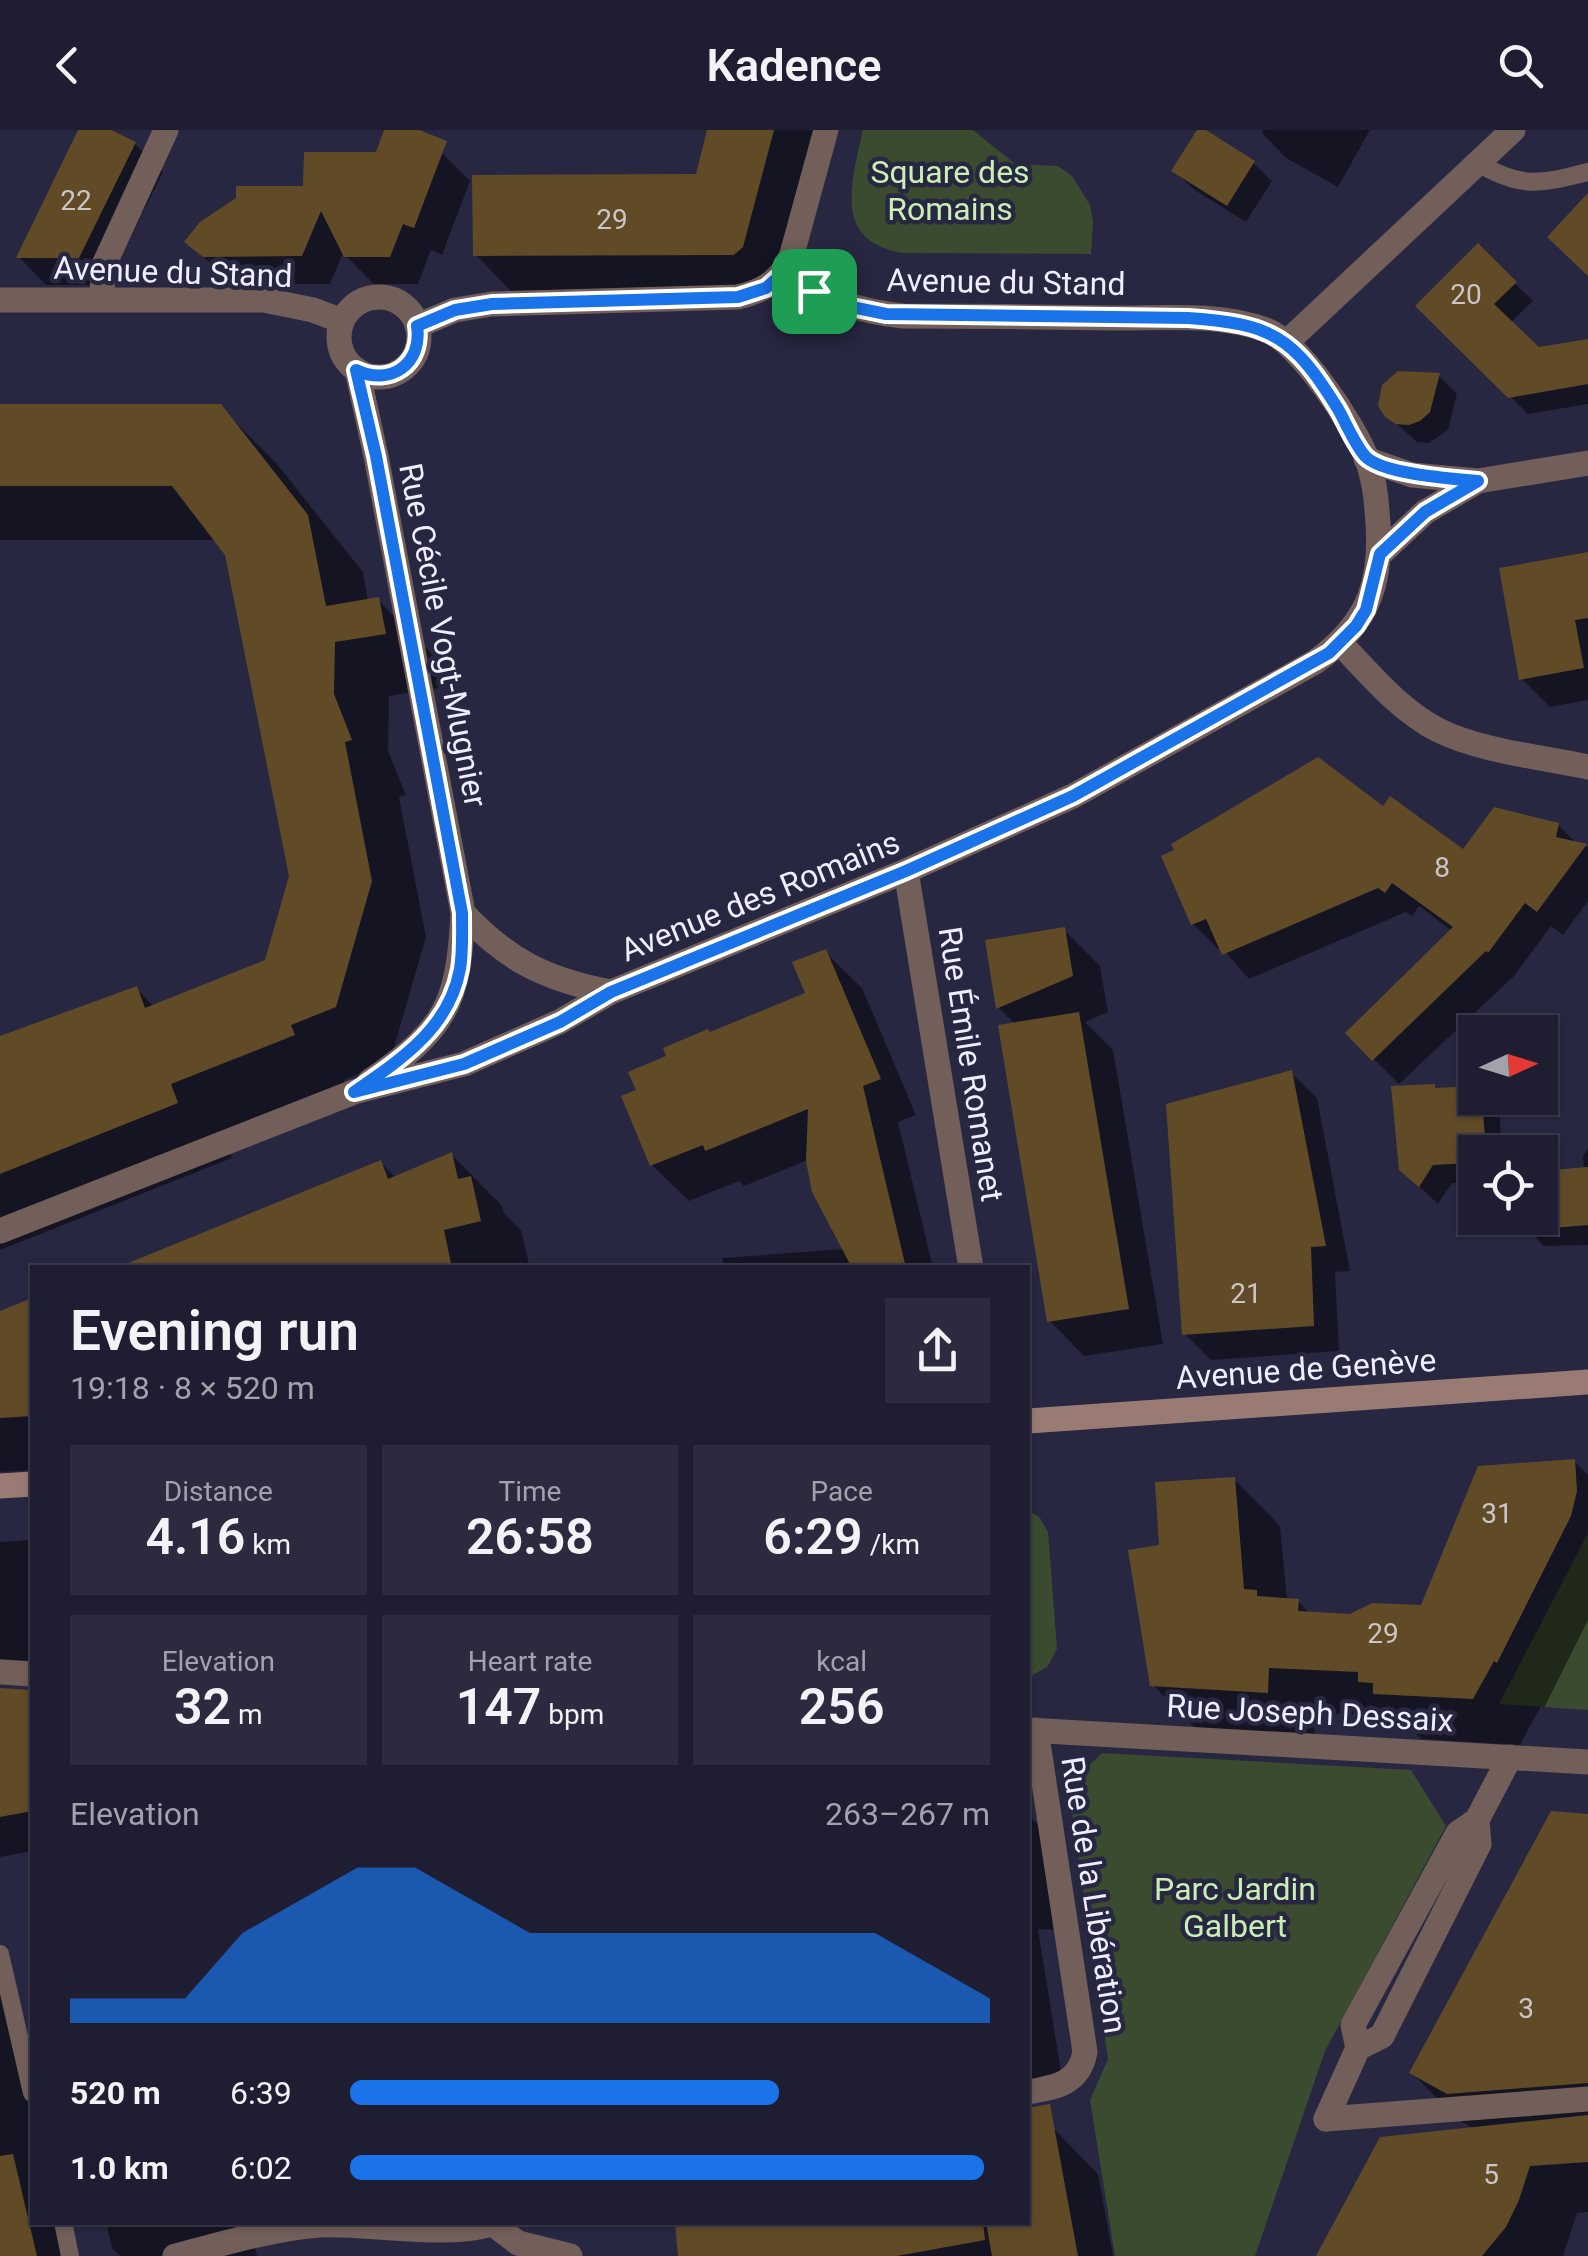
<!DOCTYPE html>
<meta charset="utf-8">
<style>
body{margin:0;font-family:Roboto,sans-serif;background:#2b2a3e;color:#f1f3f6;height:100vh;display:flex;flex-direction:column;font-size:38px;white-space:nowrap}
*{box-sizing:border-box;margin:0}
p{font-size:32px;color:#a1a2ac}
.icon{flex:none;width:55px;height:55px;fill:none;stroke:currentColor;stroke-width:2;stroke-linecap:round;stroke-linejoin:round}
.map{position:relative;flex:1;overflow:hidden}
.details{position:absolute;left:30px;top:1135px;width:1000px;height:960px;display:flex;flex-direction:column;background:#1e1d32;border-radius:0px;box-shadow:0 2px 8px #0004,0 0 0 2px #3c3b4d}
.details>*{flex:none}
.needle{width:65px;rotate:86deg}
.buttons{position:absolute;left:1458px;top:885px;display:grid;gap:20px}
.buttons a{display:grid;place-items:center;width:100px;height:100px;border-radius:0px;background:#1e1d32;box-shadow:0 2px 8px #0004,0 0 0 2px #3c3b4d;font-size:50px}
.pin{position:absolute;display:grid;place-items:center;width:85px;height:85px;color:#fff;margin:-42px;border-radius:20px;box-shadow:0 5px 15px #0006}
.round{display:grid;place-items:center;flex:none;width:105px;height:105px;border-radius:0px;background:#2b2a3e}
.headline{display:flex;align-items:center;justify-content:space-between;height:170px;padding:0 40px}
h1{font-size:55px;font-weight:600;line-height:75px}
.metrics{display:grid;grid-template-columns:repeat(3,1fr);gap:15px;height:170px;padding:10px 40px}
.metrics div{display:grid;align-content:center;border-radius:0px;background:#2b2a3e;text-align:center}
.metrics b{font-size:50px;font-weight:600}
.metrics small{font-size:28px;font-weight:400}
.metrics p{font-size:28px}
.chart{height:280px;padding:20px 40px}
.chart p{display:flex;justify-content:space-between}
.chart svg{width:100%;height:180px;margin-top:10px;fill:#1a73e8;opacity:.7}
ul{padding:0 40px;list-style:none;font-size:32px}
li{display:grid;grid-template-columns:160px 120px 1fr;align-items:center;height:75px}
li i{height:25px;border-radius:12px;background:#1a73e8}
header{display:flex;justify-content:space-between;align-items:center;height:130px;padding:0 40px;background:#1e1d32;font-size:45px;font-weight:600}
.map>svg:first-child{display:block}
</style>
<header><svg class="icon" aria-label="back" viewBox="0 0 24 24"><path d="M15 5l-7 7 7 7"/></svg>Kadence<svg class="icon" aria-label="search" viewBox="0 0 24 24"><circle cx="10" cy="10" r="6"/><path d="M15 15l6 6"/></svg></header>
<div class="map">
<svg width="1588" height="2126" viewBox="0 0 1588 2126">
<rect width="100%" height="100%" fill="#282742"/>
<path fill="#3a4b2f" d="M863,0H973L1015,34L1058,36L1072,46L1090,75L1093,92L1091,124L903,123C831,111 852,51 863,0Z
M1028,1380L1040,1388L1048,1402L1057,1519L1048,1536L1028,1548Z
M1588,1403V1580L1499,1574Z
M1102,1623L1411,1640L1446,1696L1325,1921L1255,2126H1115L1090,1970L1108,1929L1068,1656Z"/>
<path fill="#0007" d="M81,0H106L135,14L163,42L142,84L121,75L138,92L107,155H46L19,127Z
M710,0H819L779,154L512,162L476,125L698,46Z
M1200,0L1253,33L1272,51L1246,92L1193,59L1174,40Z
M1263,0H1370L1338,57L1286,28L1262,3Z
M442,23L470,51L442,125L431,120L418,154H374L343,123L330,154H233L187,112L238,70L306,59Z
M1478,117L1533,171L1510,193L1538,220L1588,211V274L1528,284L1419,176Z
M1439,246L1457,264L1448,300L1429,313L1417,312L1387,285Z
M0,276L220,277L276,333L363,442L368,472L378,470L433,525L439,558L389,566L388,621L406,665L399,667L426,807L390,931L344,950L348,960L225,1009L232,1028L0,1120V909L137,859L154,877L267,831L292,746L227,424L217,410H0Z
M1588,424V570L1550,577L1522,549Z
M1383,679L1463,723L1558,695L1577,714L1588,717V771L1563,805L1551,796L1514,846L1399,954L1348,903L1452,801L1419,776L1412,786L1406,782L1249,849L1221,817L1218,819L1193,794Z
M1064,800L1100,836L1108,882L1085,892L1113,920L1163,1214L1084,1226L1049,1190L1016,895L998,877Z
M825,822L862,858L916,985L898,992L933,1138L667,1137L723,1134L722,1128L844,1119L808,1030L744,1056L739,1051L689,1071L652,1035L639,961L711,905L808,864Z
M1291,943L1317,968L1350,1141L1335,1142L1339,1221L1211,1230L1185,1204Z
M1475,958V968H1490L1499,977L1502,1022H1475V1052L1452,1053L1438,1074L1401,1039Z
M1588,1018V1115L1544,1116L1528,1100L1527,1088H1540V1043L1584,1040L1583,1026Z
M452,1025L502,1076L504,1083L521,1100L530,1138H118L381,1033L396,1048Z
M32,1171V1340L0,1342V1184Z
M1574,1331L1588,1345V1490L1544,1578L1541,1576L1520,1615L1422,1609L1396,1587L1315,1583L1314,1608L1199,1602L1153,1555L1161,1417L1234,1349L1280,1396L1287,1470L1298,1471L1311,1485L1351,1487L1423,1478Z
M32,1410V1531L0,1529V1412Z
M0,1561L32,1562V1721L0,1727Z
M1028,1684L1046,1703L1063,1800L1038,1799L1062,1948L1028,1954Z
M1588,1686V2082L1577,2083L1563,2126H1320L1477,2000L1460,1991L1412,1943Z
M0,1844L32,1989V2092H56L63,2126H0Z
M1054,1999L1098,2044L1113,2126H681L678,2092H1028V2004Z
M106,2092H250L257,2126H120L112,2118Z"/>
<path fill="#614b27" d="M78,0H111L136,12L79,128H16Z
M384,0H419L447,11L414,98L403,94L390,127H344L321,81L302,126L203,127L184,112L200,92L236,68V56H303L304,22H376Z
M707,0H774L743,117L734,125L473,126L472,45L696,44Z
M1197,0H1206L1255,31L1227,76L1171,41Z
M1588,63V146L1547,107Z
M1478,113L1517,152L1494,174L1539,217L1588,209V254L1508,268L1415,176Z
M1398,241L1440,243L1430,282L1420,291L1409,295L1396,294L1385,287L1378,276L1382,255Z
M0,274H221L308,385L326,476L379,467L386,504L335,512L334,564L352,610L345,612L372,751L336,877L291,895L295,905L171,954L178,973L0,1044V906L137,856L145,878L265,830L289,746L225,425L172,356H0Z
M1588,422V488L1575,490L1584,538L1519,550L1499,438Z
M1318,627L1383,676L1390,666L1463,719L1494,677L1559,693L1556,707L1587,714L1537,782L1525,773L1488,823L1486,821L1372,931L1345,903L1453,797L1392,753L1385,763L1378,758L1222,825L1206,789L1191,795L1161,726L1174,720L1171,714Z
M1065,797L1073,846L996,879L985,810Z
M826,819L881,949L863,956L906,1138H852L812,1062L806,1031L808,979L705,1021L703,1015L650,1036L621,966L636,960L628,942L666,926L663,918L708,899L710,902L805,863L792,832Z
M1079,882L1129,1179L1047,1192L998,895Z
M1292,940L1326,1116L1311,1117L1314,1196L1182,1205L1166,974Z
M1435,954V958L1475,956V968H1482L1486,1022H1475V1033L1433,1035L1419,1057L1399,1040L1391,956Z
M452,1022L458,1049L471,1046L481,1091L444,1100L452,1138H116L381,1030L388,1049Z
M1588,1037V1095L1540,1099V1041Z
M32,1168V1286L0,1288V1181Z
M1575,1329L1577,1361L1571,1386L1497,1533L1494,1531L1473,1569L1373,1564V1553L1358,1552V1542L1269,1538L1268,1563L1150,1556L1128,1420L1159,1415L1155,1352L1235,1347L1244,1459L1257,1460V1466L1299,1469L1298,1481L1350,1484L1372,1473L1421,1475L1478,1336Z
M0,1558L32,1560V1681L0,1687Z
M1551,1681L1588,1684V1953L1447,1964L1409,1943Z
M1050,1974L1078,2126H992L986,2092H1028V1978Z
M1588,1985V2032L1530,2036L1519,2070L1506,2097L1482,2126H1316L1380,2007Z
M13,2024L37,2126H0V2026Z
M675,2092H983L985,2110L897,2126H678Z"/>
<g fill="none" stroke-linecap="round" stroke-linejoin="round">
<path stroke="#725f59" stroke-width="18" d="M1478,33C1522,59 1540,54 1588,42
M0,1824L32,1963
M63,2092L70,2126"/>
<path stroke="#725f59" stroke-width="25" d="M1326,1989L1588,1969"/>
<path stroke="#725f59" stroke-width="25" d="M102,169L103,137L166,0
M1287,212L1513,0
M357,240L376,326L463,783C458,875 447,898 370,951
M1366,329L1412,345L1478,351L1588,333
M1380,424L1425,382L1478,351
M1340,513C1370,544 1399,580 1438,600C1480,621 1541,627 1588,637
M906,741L971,1138
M463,783C508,831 547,850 611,862
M0,1101L354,962L464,934L559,892L611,862L906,741L1073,666L1315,532C1371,492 1384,449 1377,381C1376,364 1373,346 1367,329C1354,295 1300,213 1266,200C1219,183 1164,188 1115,188C1044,187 974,186 903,186C854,181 825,168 783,143
M0,1542L32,1544
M1028,1600L1588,1632
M1358,1918L1382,1906L1479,1714L1477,1690
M1028,1962C1056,1957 1079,1954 1085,1922L1036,1600
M1326,1989L1358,1918L1353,1895L1458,1703L1477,1690L1510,1627
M493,2094L518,2113L570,2126
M175,2126C222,2114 270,2099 319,2095C366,2092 457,2110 495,2092"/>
<path stroke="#725f59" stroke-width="25" d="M339 207a40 40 0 1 1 80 0a40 40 0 1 1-80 0Z
M0,170H264L313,180L342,191
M417,196L455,180L492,174L738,167C764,161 782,150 792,124L826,0"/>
<path stroke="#9a7b73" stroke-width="25" d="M1028,1291L1588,1252
M0,1356L32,1354"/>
</g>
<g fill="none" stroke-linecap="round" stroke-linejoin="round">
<g stroke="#fff" stroke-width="20">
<path id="route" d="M783,143L842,175L886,184L1188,188C1272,194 1293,206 1338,279C1346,293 1354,313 1365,326C1381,344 1453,349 1478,351L1425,382L1380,424L1366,480L1356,496L1329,523L1073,666L906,741L611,862L560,892L464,934L354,962C400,930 449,899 460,839C463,821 462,801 462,783L376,326L356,240C391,257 423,233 417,196L455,180L492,174L738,167L766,158Z"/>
</g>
<use href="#route" stroke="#1a73e8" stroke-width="12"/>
</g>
<g text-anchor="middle" stroke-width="9" stroke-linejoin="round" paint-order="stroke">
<g font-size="28" fill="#cbc5c8">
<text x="76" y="80">22</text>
<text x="612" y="99">29</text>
<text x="1466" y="174">20</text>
<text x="1442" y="747">8</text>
<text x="1246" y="1173">21</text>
<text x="1497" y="1393">31</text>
<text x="1383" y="1513">29</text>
<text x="1526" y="1888">3</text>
<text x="1491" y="2054">5</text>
</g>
<g font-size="32" fill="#c9efb3" stroke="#282742">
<text x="950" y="53">Square des<tspan x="950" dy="37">Romains</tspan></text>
<text x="1235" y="1770">Parc Jardin<tspan x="1235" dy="37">Galbert</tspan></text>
</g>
<g font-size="32" fill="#eeeefd" stroke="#282742">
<text transform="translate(173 142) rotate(2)" y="11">Avenue du Stand</text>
<text transform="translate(1006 152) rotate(1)" y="11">Avenue du Stand</text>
<text transform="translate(443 505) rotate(79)" y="11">Rue Cécile Vogt-Mugnier</text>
<text transform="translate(760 766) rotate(-22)" y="11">Avenue des Romains</text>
<text transform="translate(971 934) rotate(81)" y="11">Rue Émile Romanet</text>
<text transform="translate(1306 1239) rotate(-4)" y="11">Avenue de Genève</text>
<text transform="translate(1310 1583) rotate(3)" y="11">Rue Joseph Dessaix</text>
<text transform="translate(1094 1765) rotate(81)" y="11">Rue de la Libération</text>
</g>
</g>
</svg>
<div class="buttons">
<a><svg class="needle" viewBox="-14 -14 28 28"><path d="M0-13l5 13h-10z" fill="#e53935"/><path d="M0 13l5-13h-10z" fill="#a1a2ac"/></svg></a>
<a><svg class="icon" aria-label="locate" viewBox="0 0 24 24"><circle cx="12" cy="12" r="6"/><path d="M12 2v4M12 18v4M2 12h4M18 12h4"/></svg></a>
</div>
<div class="pin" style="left:814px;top:161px;background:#1e9e55"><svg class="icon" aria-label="arrive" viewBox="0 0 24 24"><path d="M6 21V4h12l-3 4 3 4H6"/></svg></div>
<section class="details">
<div class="headline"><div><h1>Evening run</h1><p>19:18 · 8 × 520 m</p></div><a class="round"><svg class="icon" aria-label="share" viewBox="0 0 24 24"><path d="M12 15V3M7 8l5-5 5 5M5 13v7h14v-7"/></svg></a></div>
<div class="metrics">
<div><p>Distance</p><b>4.16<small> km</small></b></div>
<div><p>Time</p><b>26:58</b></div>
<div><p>Pace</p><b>6:29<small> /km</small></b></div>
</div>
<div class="metrics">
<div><p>Elevation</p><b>32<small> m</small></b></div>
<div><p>Heart rate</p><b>147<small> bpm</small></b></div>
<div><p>kcal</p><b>256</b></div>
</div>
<div class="chart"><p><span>Elevation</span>263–267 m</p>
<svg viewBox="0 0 160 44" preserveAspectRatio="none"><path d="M0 44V38L10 38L20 38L30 22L40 14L50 6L60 6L70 14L80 22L90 22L100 22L110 22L120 22L130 22L140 22L150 30L160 38V44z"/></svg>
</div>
<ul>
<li><b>520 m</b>6:39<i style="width:67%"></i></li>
<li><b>1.0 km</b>6:02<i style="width:99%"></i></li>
</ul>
</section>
</div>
